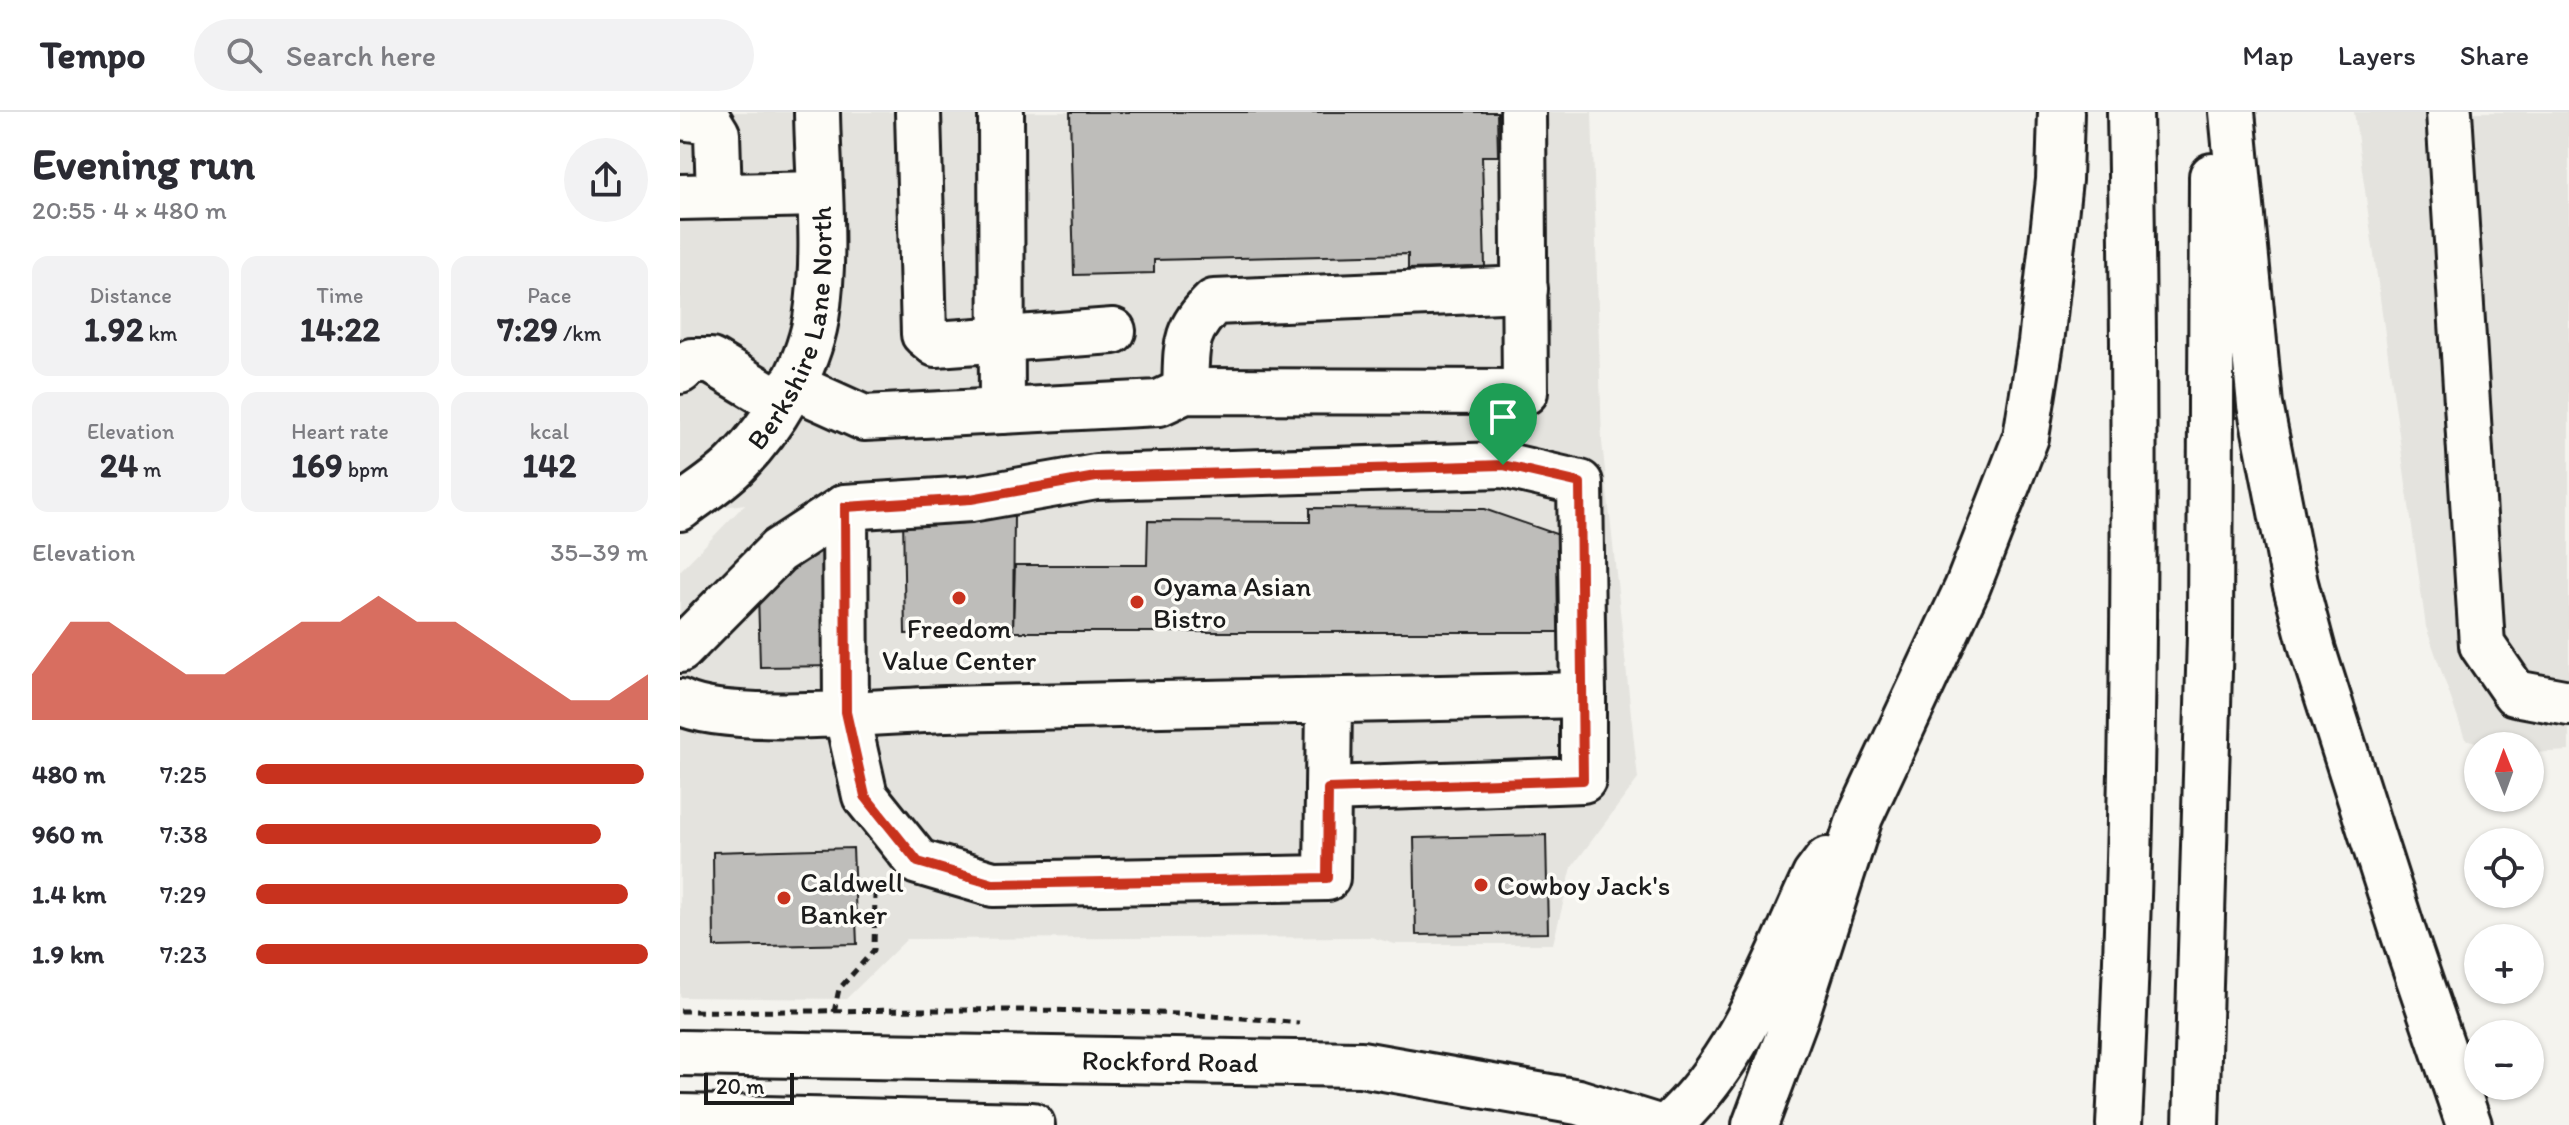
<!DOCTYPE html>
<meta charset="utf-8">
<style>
body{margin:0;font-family:Itim,sans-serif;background:#f2f2f3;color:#2b2b33;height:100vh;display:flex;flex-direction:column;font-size:30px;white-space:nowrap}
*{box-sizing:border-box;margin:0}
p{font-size:26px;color:#7c7c81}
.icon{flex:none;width:44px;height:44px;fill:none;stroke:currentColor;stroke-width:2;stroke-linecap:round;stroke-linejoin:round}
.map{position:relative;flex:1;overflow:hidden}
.drawer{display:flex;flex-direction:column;background:#fff;width:680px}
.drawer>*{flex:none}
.needle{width:52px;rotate:359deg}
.buttons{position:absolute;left:1784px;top:620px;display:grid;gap:16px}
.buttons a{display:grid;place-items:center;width:80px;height:80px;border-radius:50%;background:#fff;box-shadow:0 2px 6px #0004;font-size:40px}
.scale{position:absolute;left:24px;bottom:20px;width:90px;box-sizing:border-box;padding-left:8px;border:4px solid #1c1c1c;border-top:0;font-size:22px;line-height:28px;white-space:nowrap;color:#1c1c1c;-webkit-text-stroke:6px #fdfcf7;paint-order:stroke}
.pin{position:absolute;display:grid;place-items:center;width:68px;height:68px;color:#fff;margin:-82px -34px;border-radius:50% 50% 50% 0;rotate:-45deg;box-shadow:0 0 8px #0007}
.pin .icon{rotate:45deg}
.round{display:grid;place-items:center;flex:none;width:84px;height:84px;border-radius:42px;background:#f2f2f3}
.summary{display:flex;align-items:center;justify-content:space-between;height:136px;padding:0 32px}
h1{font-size:44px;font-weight:700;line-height:60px}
.stats{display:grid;grid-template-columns:repeat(3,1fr);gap:12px;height:136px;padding:8px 32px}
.stats div{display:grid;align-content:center;border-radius:16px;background:#f2f2f3;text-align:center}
.stats b{font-size:34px;font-weight:700}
.stats small{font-size:22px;font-weight:400}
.stats p{font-size:22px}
.chart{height:224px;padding:16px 32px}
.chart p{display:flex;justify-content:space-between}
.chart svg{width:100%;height:144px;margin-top:8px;fill:#c8321e;opacity:.7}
ul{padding:0 32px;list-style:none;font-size:26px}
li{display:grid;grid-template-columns:128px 96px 1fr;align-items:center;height:60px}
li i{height:20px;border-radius:10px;background:#c8321e}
header{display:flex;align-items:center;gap:48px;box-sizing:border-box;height:112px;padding:0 40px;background:#fff;border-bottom:2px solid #e1e1e2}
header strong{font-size:38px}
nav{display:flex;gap:44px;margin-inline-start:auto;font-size:28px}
.search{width:560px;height:72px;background:#f2f2f3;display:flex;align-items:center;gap:20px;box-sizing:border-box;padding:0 28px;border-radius:44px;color:#7c7c81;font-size:30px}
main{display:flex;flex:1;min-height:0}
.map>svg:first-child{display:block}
</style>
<header>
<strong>Tempo</strong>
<div class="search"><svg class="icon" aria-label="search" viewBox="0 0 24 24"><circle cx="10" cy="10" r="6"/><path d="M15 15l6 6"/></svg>Search here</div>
<nav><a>Map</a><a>Layers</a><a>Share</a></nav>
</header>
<main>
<section class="drawer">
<div class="summary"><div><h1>Evening run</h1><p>20:55 · 4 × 480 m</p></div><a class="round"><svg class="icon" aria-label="share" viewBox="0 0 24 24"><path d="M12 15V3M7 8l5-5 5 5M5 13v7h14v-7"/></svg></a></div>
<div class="stats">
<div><p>Distance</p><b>1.92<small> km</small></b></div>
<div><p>Time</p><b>14:22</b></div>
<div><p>Pace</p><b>7:29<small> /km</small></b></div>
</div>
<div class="stats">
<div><p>Elevation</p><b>24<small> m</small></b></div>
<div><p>Heart rate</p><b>169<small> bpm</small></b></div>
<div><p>kcal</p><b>142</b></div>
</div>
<div class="chart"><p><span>Elevation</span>35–39 m</p>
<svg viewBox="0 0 160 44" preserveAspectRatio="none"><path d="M0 44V30L10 14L20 14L30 22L40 30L50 30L60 22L70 14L80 14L90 6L100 14L110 14L120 22L130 30L140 38L150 38L160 30V44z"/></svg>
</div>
<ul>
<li><b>480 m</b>7:25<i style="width:99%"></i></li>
<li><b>960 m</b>7:38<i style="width:88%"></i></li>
<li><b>1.4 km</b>7:29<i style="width:95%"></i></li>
<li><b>1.9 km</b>7:23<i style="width:100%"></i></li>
</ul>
</section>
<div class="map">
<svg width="1889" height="1013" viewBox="0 0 1889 1013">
<rect width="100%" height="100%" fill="#f4f3ee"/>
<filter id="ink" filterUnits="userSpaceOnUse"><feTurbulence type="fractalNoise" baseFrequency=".0125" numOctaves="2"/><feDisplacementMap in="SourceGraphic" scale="16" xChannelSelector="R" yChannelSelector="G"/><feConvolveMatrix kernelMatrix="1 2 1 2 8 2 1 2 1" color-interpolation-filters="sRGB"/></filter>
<g filter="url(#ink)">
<path fill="#e4e3de" d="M0,0H912L922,330L958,667L892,755L873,832H715L691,825L227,827L166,887L0,885V459L65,392L0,401Z
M1674,0H1889V639L1850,641V634H1810L1785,627L1746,515Z"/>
<path fill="#bebdba" stroke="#1c1c1c" stroke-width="2" d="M390,0H817L818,44H802L805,155L728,157V142L474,148V161L394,163Z
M630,396L804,397L896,429V520H333L335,453H467L468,409L630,410Z
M334,400L333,520L225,522L223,402Z
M125,433H159L162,554L80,555L78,479Z
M866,723L868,821L736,823L734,726Z
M173,736L177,832L34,835L33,740Z"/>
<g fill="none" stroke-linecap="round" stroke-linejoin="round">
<g stroke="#1c1c1c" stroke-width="50">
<g id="minor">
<path d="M238,0L244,222L256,232L433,219"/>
<path d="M321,0L322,299"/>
<path d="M1769,0L1802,533L1835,581L1889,591"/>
<path d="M0,5L29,9L37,22L39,84"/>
<path d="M0,85L139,82"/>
<path d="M0,259L12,249H31L101,291"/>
<path d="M111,273L184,306L479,291L505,279L845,280L843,0"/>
<path d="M505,279C507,236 502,221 534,190L845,177"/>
<path id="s1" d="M0,396C19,381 41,368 57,351C93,314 127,258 136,207C147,141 138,68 137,0"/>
<path d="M0,538L98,439L165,395"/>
<path d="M0,590C46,614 207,599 266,597C478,591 691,588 903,583L900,371L823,353L416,365L291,387L165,395L166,600L185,684L238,750L313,772L647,766L649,589"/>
<path d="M648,677L903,668V583"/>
</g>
</g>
<g stroke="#1c1c1c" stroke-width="50">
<g id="major">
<path id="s2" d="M0,941L681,952L898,990L972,1013"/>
<path d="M0,1005L352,1013"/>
</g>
</g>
<g stroke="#1c1c1c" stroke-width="50">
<path id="highway" d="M1552,0L1580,293L1615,471L1633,539L1723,820L1789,1013
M989,1013C1061,948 1094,851 1135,764L1147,748
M1075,1013L1116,904L1180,705L1287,476L1346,325L1361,231L1379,68L1381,0
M1439,1013C1456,676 1456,338 1450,0
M1516,1013L1530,524L1532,64"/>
</g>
<path stroke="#1c1c1c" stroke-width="5" stroke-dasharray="8 6" stroke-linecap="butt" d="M0,899C206,901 413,890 619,911
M154,900L159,877L194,838L195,781L206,765"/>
<use href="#minor" stroke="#fdfcf7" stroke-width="44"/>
<use href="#major" stroke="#fdfcf7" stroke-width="44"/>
<use href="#highway" stroke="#fdfcf7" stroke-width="44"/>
</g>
</g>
<g fill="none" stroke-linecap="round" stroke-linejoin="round" filter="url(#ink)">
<g stroke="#fff" stroke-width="16">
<path id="route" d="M823,353L900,371L903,668L648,677L647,766L313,772L238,750L185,684L166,600L165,395L291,387L416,365Z"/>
</g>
<use href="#route" stroke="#c8321e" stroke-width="10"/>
</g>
<g fill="#c8321e" stroke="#fdfcf7" stroke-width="3">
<circle cx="279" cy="486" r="8"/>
<circle cx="457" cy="490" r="8"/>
<circle cx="801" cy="773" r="8"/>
<circle cx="104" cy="786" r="8"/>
</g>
<g text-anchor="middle" stroke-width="7" stroke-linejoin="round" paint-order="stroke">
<g font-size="28" fill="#1c1c1c" stroke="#fdfcf7">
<text dy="10" stroke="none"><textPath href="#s1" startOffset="224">Berkshire Lane North</textPath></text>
<text dy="10" stroke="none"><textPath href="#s2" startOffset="490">Rockford Road</textPath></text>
</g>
<g font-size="28" fill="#1c1c1c" stroke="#fdfcf7" text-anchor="start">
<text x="473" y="484">Oyama Asian<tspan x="473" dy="32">Bistro</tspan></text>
<text x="279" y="526" text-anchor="middle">Freedom<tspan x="279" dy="32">Value Center</tspan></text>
<text x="120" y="780">Caldwell<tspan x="120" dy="32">Banker</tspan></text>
<text x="817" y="783">Cowboy Jack's</text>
</g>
</g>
</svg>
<div class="buttons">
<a><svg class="needle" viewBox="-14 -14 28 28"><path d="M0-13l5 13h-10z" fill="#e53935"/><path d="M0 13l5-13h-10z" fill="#7c7c81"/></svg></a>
<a><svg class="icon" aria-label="locate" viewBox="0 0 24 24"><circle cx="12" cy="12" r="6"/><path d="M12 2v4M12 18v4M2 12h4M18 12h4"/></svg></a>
<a>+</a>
<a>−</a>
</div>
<div class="scale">20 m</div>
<div class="pin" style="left:823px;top:353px;background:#1e9e55"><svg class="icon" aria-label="arrive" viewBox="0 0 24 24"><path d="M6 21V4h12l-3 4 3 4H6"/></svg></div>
</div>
</main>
